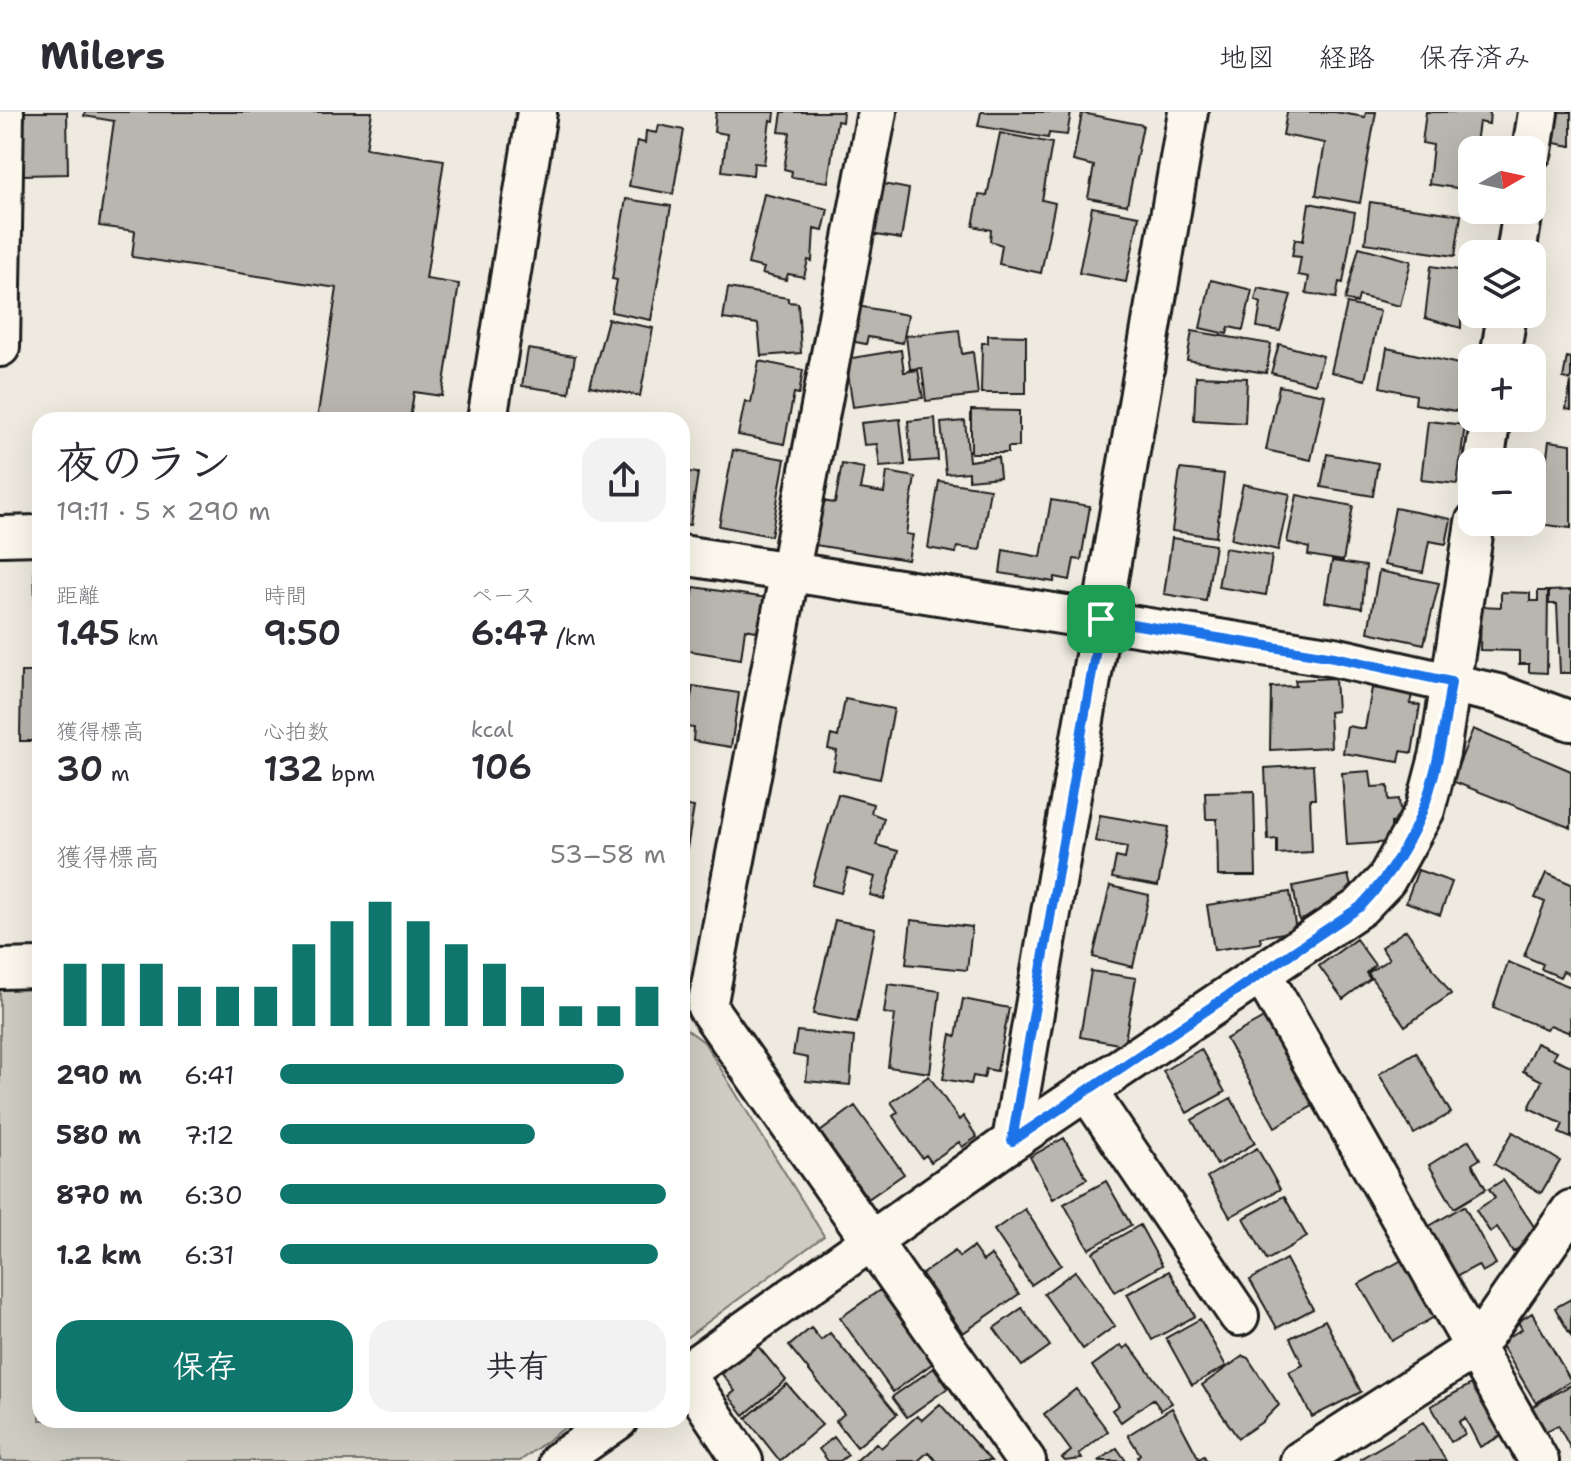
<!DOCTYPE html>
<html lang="ja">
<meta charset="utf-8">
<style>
body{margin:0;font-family:"Shantell Sans","Klee One",sans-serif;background:#f2f2f3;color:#2b2b33;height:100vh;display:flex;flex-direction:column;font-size:30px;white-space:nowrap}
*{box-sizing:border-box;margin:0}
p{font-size:26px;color:#7c7c81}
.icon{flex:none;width:44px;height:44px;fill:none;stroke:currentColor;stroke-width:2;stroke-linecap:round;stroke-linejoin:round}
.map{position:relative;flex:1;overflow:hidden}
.side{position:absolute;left:32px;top:300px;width:658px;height:1016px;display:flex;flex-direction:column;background:#fff;border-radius:24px;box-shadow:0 8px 32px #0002}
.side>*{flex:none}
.needle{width:52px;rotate:81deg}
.tools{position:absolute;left:1458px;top:24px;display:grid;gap:16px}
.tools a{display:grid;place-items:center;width:88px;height:88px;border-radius:16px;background:#fff;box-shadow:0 8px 32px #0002;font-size:40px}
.pin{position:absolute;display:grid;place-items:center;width:68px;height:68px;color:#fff;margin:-34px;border-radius:16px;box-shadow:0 4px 12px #0006}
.round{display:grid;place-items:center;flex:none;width:84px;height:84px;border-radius:24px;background:#f2f2f3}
.summary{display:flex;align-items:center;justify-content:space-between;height:136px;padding:0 24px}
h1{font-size:44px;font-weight:600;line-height:60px}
.stats{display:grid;grid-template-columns:repeat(3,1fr);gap:12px;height:136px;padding:8px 24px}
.stats div{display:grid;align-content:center}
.stats b{font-size:34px;font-weight:600}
.stats small{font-size:22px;font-weight:400}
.stats p{font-size:22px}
.chart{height:224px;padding:16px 24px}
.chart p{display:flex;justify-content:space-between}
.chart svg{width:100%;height:144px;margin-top:8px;stroke:#0f766e;stroke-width:6}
.primary-button{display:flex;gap:16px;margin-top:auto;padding:16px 24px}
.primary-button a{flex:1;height:92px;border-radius:24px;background:#0f766e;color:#fff;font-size:32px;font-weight:600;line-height:92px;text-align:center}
.primary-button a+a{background:#f2f2f3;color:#2b2b33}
ul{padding:0 24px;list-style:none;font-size:26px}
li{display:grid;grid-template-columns:128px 96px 1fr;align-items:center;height:60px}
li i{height:20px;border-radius:10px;background:#0f766e}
header{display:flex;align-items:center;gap:48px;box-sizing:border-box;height:112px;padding:0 40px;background:#fff;border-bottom:2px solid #e1e1e2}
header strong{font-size:38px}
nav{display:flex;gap:44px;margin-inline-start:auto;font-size:28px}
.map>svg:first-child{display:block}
</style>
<header>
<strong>Milers</strong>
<nav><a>地図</a><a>経路</a><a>保存済み</a></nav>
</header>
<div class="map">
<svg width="1571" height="1349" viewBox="0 0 1571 1349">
<rect width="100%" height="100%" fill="#eeeadf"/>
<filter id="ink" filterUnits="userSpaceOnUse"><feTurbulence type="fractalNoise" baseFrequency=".0125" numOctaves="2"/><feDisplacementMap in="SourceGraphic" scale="16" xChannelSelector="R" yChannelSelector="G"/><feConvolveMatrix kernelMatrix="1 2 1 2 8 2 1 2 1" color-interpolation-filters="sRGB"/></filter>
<g filter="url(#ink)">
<path fill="#ceccc2" stroke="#75746f" stroke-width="2" d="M40,873V1308H575L520,1349H0V875Z
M682,914L704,930L824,1124L682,1229Z"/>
<path fill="#b9b6af" stroke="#1c1c1c" stroke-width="2" d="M22,0H67L68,62L22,63Z
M85,0H372L366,36L444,48L426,167L459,172L442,284L414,280L410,308H317L337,176L132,145L135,119L99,114L114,9L84,4Z
M716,0H775L774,9L770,8L764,52L754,51L753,63L722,59L727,22L714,20Z
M782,0H843L842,10L837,9L828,70L791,65L792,59L784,57L790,21L779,20Z
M981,0H1071L1067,23L1049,21L1048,26L978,14Z
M1287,0H1335L1365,5L1366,0H1376L1360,91L1316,83L1325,31L1283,23Z
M1426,0H1490L1489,12L1479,10L1475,38H1472L1470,78L1429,72L1433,33L1422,31Z
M1559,0H1571V34L1554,31Z
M1082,1L1143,13L1127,93L1088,86L1094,54L1073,49Z
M659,13L684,18L673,82L629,74L637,29L645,31L646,19L657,21Z
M1000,21L1052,31L1042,88L1055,91L1041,161L999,152L1002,133L990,129L991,118L973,114L979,83L987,84Z
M873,70L909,77L901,127L864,121Z
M764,82L828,97L823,119L814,117L812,149L808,148L804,165L788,162L786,168L762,162L764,156L748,152Z
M626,87L671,94L651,208L611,200L617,168L612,167Z
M1370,90L1461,103L1455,144L1365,131Z
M1309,91L1355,100L1343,171L1339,170L1336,186L1306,181L1309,165L1298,163L1301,145L1292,144L1295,127L1303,129Z
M1092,95L1139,104L1126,170L1079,161Z
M1359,135L1411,149L1400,194L1359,184L1357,191L1345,188Z
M1431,154L1472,160V202H1477L1476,210L1461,208V216L1425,206Z
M1211,168L1252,178L1243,218L1229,215L1227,222L1200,216Z
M728,176L788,186V190L798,191L801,241L761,244L758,212L723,207Z
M1258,176L1291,183L1280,219L1257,215L1261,191L1255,188Z
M1347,192L1380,199L1365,268L1331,260Z
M857,194L908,203L903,231L868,225L866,232L850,229Z
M608,207L653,216L640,284L590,274Z
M959,218L962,242L973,240L978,283L926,289L922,256L910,257L906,224Z
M1192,219L1271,232L1266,261L1187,248Z
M988,223L1026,224V281H981L982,231H988Z
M1279,232L1323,244L1315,272L1271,261Z
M1387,236L1472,255L1467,301L1415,292L1416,283L1380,275Z
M528,237L575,244L569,281L522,274Z
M901,238L904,260L918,258L923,286L853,295L846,247Z
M1567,245L1571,246V268L1563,266Z
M759,249L803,258L799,282L794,281L784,332L738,323L745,289L751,291Z
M1196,264L1247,266L1245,311L1194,308Z
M1571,270V298L1566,297Z
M1279,274L1325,283L1311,348L1266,338Z
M971,298L1019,299V335H1008V341H971Z
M593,301L628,308H592Z
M935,306L938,348L911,350L908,309Z
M900,307L905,353L880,355L877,332L864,333L861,311Z
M965,309L969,349L998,345L1000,365L969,368V360L946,362L941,311Z
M1428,309L1465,313L1457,372L1421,368Z
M1549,329L1571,332V416L1538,412Z
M733,338L785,347L771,424L719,414Z
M1327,342L1378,351L1373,384L1321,375Z
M842,352L864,356L860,377L884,381L887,360L915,365L906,422L913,423L908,448L815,433L822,389L835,391Z
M1180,357L1224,362L1216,425L1172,419Z
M682,359L698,361L690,413L682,412Z
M939,369L990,377L980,438L957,435L956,441L928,436Z
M1243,372L1290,382L1278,438L1231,427Z
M1297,383L1353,394L1343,449L1308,443L1309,436L1287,430Z
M1051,388L1090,394L1081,448L1074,447L1070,468L1055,465L1054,470L1000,461L1003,438L1041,445Z
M1395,396L1451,407L1446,432L1429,429L1423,460L1384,453Z
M1172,426L1215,433L1206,489L1164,482Z
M1225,436L1272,444L1266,483L1218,475Z
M34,441H40V547H36Z
M1332,449L1366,454L1362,496L1325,490Z
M1379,459L1439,471L1424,532L1368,520Z
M694,475L767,486L762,520L745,517L741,547L684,538Z
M1571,478V561H1560L1557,492H1549V479Z
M1538,479H1548L1547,561L1529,560V552H1519V539L1480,538L1481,494L1501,495V480L1530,481V489H1538Z
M21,560H40V629H20Z
M1335,566L1337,599L1329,600L1331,635L1270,638L1271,575L1296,574L1295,568Z
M693,574L739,581L731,635L693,629L694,616L686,615Z
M1372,576L1412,582L1410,592L1420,593L1412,641L1401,639L1399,650L1343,641L1347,614L1365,617Z
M845,587L894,597L880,667L833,658L837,639L828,637L831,623L838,625Z
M1473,617L1571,659V716L1452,669Z
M1313,653L1315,687H1310L1312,740L1277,742V727L1268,728L1265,656Z
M1370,659L1372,675L1388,674L1389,688L1399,687L1401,710L1391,711L1392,730L1347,733L1342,661Z
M1254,679L1256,764H1218L1217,707H1206L1205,680Z
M838,682L873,692L871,701L884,706L876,733L898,739L884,787L870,783L875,765L848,757L841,781L812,773Z
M682,693L694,695L682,766Z
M1100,703L1169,715L1158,774L1112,766L1116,745L1125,747L1127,735L1095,729Z
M34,711H40V746H34Z
M1418,758L1452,770L1440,803L1406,790Z
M1546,761L1571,772V863L1563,859L1560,865L1541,857L1543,852L1524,844L1545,790L1535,786Z
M1348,763L1352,778L1319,804L1299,808L1293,774Z
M1110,774L1149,783L1133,855L1093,845Z
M1290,780L1296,819L1260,825L1261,831L1214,838L1207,793Z
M835,808L875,816L857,910L813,902Z
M911,808L972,815L967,858L906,852Z
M1406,818L1451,882L1405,914L1368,861L1389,847L1381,835Z
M1356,827L1375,853L1366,861L1370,867L1343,887L1319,854Z
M1508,850L1571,875L1570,921L1550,913L1546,917L1493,896Z
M1091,859L1136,866L1124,933L1080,925Z
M888,872L940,879L930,961L888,955L895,903L884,901Z
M963,887L1009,896L997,959L986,957L984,966L973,964L971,972L943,967L951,922L956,924Z
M1269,903L1318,991L1275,1015L1226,927Z
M797,919L854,925L850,973L806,969L808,946L793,943Z
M1536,931L1556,940L1553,946L1571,954V1026L1559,1021L1563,1012L1529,996L1542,969L1523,959Z
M1201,937L1225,980L1187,1001L1163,959Z
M1416,940L1451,1001L1414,1022L1379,962Z
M929,964L959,1008L963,1004L977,1025L962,1035L959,1030L931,1050L926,1043L922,1046L893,1004L898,1000L891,990Z
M1231,986L1255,1031L1217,1053L1192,1008Z
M855,994L904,1062L868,1087L820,1020Z
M1513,1020L1560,1049L1541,1081L1494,1052Z
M1064,1026L1087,1067L1053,1087L1030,1045Z
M1469,1028L1480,1047L1472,1052L1486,1077L1454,1096L1429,1053Z
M1257,1036L1280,1077L1230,1105L1207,1065Z
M1503,1068L1539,1122L1513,1140L1497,1115L1490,1120L1476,1098L1495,1086L1489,1077Z
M1106,1069L1131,1113L1089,1137L1064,1092Z
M1284,1084L1307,1125L1267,1148L1244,1106Z
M1464,1094L1496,1152L1482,1160L1478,1153L1454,1166L1426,1116Z
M1025,1097L1061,1153L1031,1173L994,1118Z
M1140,1113L1162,1153L1115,1180L1093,1140Z
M973,1135L983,1149L991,1143L1019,1182L963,1221L922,1162L955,1139L959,1145Z
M1286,1147L1313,1197L1277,1216L1250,1168Z
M1402,1148L1434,1205L1392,1229L1359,1172Z
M1075,1159L1115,1214L1083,1237L1044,1182Z
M1169,1159L1195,1204L1152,1228L1127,1182Z
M880,1178L933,1251L893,1280L840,1206Z
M1571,1187V1224L1555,1196Z
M1022,1196L1050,1234L1022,1254L994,1216Z
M1532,1201L1571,1269L1536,1291L1500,1230L1522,1217L1518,1210Z
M1200,1207L1226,1254L1192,1273L1166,1226Z
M1325,1208L1361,1280L1312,1305L1289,1260L1303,1253L1290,1226Z
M811,1216L821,1228L830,1221L897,1302L857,1335L836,1309L844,1302L789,1234Z
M757,1233L786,1268L744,1303L729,1284L735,1279L722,1262Z
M1121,1233L1124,1237L1128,1233L1136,1242L1172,1291L1161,1298L1153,1287L1121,1310L1112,1298L1119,1293L1092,1254Z
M1243,1244L1248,1246L1279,1293L1262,1310L1238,1326L1202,1273Z
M934,1256L948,1276L907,1305L892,1285Z
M1477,1269L1505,1322L1480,1335L1465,1306L1459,1310L1465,1322L1451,1330L1431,1294Z
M787,1272L822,1313L780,1349L746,1306Z
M1571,1273V1337L1558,1313L1541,1322L1528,1297Z
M1076,1277L1108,1319L1079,1342L1082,1347L1065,1349L1062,1346L1071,1339L1044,1302Z
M940,1292L991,1349H936L928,1340L918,1349H856L876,1331L881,1336L917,1304L922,1308Z
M1172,1296L1199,1347L1204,1344L1207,1349H1139L1137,1345L1140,1342L1128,1323Z
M1423,1310L1446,1349H1361L1360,1347Z
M834,1325L848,1343L840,1349H828L819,1337Z
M1117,1336L1126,1349H1099Z"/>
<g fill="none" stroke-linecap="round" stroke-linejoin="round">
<g stroke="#1c1c1c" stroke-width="44">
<path id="minor" d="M877,0L707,895L1026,1349
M1532,39L1538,0
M1516,142L1523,98
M0,235L4,0
M1500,246L1507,202
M487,308L537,0
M1484,350L1491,306
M0,424L40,423
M682,443L1334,545L1498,582L1571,609
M0,857L40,856
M1262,862L1539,1349
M1087,979L1239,1204
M1012,1029L1188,0
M685,1261L743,1349
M682,1263L1012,1029L1360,795L1386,768L1425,698L1440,641L1475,410
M559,1349L618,1308
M1300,1349L1476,1235L1571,1098"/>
</g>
<use href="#minor" stroke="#fbf7ec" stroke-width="38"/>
</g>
</g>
<g fill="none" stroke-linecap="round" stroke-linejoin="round" filter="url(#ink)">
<g stroke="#fff" stroke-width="16">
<path id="route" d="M1101,507L1334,545L1451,570C1437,663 1427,724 1360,795L1012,1029Z"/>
</g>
<use href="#route" stroke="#1a73e8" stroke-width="10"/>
</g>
</svg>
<div class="tools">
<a><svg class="needle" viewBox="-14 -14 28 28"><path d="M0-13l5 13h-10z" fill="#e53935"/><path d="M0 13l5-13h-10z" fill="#7c7c81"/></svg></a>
<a><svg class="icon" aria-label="layers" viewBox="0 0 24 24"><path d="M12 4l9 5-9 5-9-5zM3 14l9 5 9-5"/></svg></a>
<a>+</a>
<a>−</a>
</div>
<div class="pin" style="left:1101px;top:507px;background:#1e9e55"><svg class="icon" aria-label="arrive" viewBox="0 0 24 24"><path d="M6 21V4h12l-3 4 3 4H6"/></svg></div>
<section class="side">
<div class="summary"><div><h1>夜のラン</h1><p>19:11 · 5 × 290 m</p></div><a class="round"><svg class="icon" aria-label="share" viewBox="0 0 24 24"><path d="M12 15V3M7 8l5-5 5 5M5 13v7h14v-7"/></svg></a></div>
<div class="stats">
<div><p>距離</p><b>1.45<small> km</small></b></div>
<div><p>時間</p><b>9:50</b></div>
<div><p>ペース</p><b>6:47<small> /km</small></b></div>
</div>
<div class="stats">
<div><p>獲得標高</p><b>30<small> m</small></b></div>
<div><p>心拍数</p><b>132<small> bpm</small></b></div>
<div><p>kcal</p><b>106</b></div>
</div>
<div class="chart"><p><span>獲得標高</span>53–58 m</p>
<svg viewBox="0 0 160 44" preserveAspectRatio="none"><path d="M5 44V25M15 44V25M25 44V25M35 44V32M45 44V32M55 44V32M65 44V19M75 44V12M85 44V6M95 44V12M105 44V19M115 44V25M125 44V32M135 44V38M145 44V38M155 44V32"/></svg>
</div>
<ul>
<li><b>290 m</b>6:41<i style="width:89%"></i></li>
<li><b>580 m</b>7:12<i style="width:66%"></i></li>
<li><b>870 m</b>6:30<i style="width:100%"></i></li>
<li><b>1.2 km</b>6:31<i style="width:98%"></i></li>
</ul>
<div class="primary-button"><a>保存</a><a>共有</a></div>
</section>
</div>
